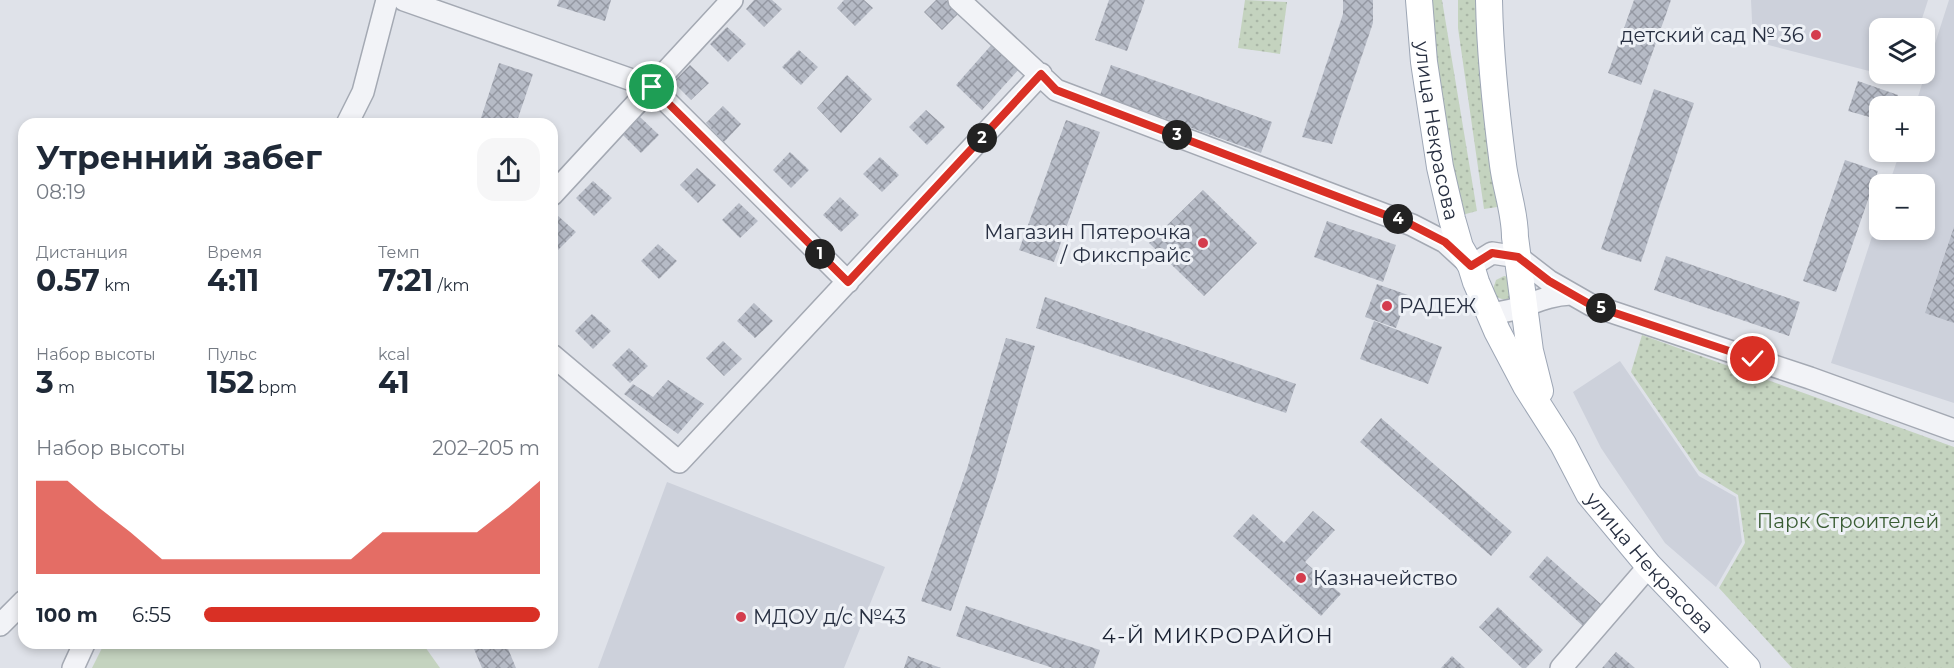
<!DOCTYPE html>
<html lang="ru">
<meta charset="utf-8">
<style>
body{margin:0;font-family:Montserrat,sans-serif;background:#f6f6f7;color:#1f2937;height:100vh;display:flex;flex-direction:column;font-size:22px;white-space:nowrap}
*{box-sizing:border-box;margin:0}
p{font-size:20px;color:#747a83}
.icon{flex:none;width:33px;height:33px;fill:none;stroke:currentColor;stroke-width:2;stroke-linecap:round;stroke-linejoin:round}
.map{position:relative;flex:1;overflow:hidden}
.sheet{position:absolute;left:18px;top:118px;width:540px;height:531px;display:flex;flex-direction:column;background:#fff;border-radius:18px;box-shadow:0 3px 9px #0003}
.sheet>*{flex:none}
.controls{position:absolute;left:1869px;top:18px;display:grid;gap:12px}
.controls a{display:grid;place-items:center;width:66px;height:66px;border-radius:12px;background:#fff;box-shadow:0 3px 9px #0003;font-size:30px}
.pin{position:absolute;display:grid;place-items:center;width:51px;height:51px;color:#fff;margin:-26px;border:3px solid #fff;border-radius:50%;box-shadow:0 2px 6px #0007}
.km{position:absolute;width:30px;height:30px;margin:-15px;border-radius:50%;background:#222;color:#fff;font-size:16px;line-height:30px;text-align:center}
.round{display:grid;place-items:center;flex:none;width:63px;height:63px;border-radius:18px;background:#f6f6f7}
.headline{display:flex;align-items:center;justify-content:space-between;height:102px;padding:0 18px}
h1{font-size:33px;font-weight:700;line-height:45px}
.figures{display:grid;grid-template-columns:repeat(3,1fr);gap:9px;height:102px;padding:6px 18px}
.figures div{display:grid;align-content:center}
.figures b{font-size:30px;font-weight:700}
.figures small{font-size:16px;font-weight:400}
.figures p{font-size:16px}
.chart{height:168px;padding:12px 18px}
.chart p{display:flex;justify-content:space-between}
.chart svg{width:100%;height:108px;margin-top:6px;fill:#d93025;opacity:.7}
ul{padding:0 18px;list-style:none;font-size:20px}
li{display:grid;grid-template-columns:96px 72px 1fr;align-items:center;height:45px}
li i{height:15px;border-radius:8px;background:#d93025}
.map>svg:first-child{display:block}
</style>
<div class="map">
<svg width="1954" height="668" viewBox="0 0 1954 668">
<defs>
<pattern id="grass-dots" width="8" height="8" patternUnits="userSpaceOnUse" patternTransform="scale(1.5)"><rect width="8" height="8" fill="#c4d3bf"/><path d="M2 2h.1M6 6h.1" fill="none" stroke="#a8b5a5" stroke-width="1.8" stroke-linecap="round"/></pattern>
<pattern id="building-cross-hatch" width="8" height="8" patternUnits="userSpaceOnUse" patternTransform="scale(1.5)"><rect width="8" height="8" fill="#b6bbc6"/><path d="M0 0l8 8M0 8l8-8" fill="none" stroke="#9498a2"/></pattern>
</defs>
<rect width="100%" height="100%" fill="#dfe2e9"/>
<path fill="#cdd1db" d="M1751,0H1928L1919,28H1880V74H1906L1904,80L1753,41Z
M1949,0H1954V403L1831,363L1879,215L1880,230H1924V184H1889L1900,152H1924V106H1915Z
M1620,361L1699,476L1736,497L1742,542L1716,587L1665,543L1601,448L1573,392Z
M667,482L885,567L844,668H598Z"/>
<path fill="url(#grass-dots)" d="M1245,0L1287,2L1280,54L1238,48Z
M1430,0H1442L1477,211L1462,215C1447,144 1436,73 1430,0Z
M1458,0H1478L1504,206L1484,209L1458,28Z
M1504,276L1509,277L1513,297L1505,300L1496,297L1493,289L1496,280Z
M1642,335L1954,447V668H1792L1719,588L1745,543L1738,495L1699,471L1631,372Z"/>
<path fill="#c4d3bf" d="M104,644H423L440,668H92Z"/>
<path fill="url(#building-cross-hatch)" d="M559,0H611L605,21L557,6Z
M754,0H772L782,9L764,27L746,9Z
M844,0H864L873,8L855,26L837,8Z
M936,0H946L960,12L942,30L924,12Z
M1109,0H1145L1127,51L1095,40Z
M1343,0H1373V23L1332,144L1302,137L1343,14Z
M1634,0H1671L1641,85L1608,73Z
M727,27L746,44L728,62L710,44Z
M994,42L1021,67L982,110L956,85Z
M799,50L818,67L801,85L782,67Z
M499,63L533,74L516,124H479Z
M690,65L709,83L691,100L673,82Z
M1111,65L1272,122L1261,153L1100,95Z
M847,75L872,99L841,133L817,108Z
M1858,81L1898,95L1894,106H1880V120L1848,111Z
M1654,89L1694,103L1641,262L1601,249Z
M723,106L741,124L724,142L706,123Z
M926,110L945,127L927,145L909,127Z
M640,117L659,135L641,153L623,135Z
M1066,120L1100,132L1054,262L1019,250Z
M790,152L809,170L791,188L773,170Z
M880,157L899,175L882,192L863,174Z
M1845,160L1878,171L1836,292L1803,281Z
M697,168L716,185L698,203L680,185Z
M593,181L612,198L594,216L576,198Z
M1203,190L1257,243L1204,296L1149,243Z
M840,197L859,215L841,232L823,215Z
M739,203L758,221L740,238L722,220Z
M557,215L576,232L558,250L552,244V220Z
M1327,221L1396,245L1383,282L1314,257Z
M1954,227V323L1925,313Z
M658,244L677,261L659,279L641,261Z
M1666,256L1800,302L1789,336L1654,290Z
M1377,284L1408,295L1396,328L1365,317Z
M1045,297L1296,384L1286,413L1036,328Z
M754,303L773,321L755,338L737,321Z
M592,314L611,331L593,349L575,331Z
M1374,321L1442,347L1428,384L1360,359Z
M1006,338L1035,346L996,479L951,611L921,601L967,469Z
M723,341L742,359L724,376L706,358Z
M629,348L648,366L630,383L612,365Z
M668,380L704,404L678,434L624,394L633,384L653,397Z
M1381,418L1512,532L1491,556L1360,442Z
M1313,511L1335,530L1305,562L1341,594L1321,616L1233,536L1253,514L1284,543Z
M1547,556L1602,605L1583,626L1529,577Z
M966,606L1100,650L1094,668H1053L956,636Z
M1498,607L1543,650L1526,668H1522L1479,627Z
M472,644H506L516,668H482Z
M1616,652L1635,668H1602Z
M908,656L941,668H904Z
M1452,656L1465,668H1441Z"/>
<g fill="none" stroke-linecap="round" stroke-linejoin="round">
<g stroke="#a4a9b3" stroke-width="24">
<path id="minor" d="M404,0L652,87L848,282
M959,0L1056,90L1412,225L1445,242L1471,266L1492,253L1518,257L1549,281L1591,305L1810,378L1954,430
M347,124L363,92L387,0
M552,195L732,0
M1489,313C1521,313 1538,295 1571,294
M552,355L679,462L1041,74
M0,625L24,601
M73,668L84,644
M1561,668L1649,566"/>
</g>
<g stroke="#9da6b5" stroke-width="28">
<g id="major">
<path id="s1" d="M1419,0L1424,62L1440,167L1452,219L1460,247L1471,266L1476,282L1497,331L1526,386L1563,444L1589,494L1649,566L1747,668"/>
<path d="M1489,0C1490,55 1496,111 1503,165C1506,189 1515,212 1515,237L1530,351L1540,391"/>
</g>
</g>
<use href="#minor" stroke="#f2f3f7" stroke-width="21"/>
<use href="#major" stroke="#fff" stroke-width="26"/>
</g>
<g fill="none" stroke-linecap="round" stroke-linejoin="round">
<g stroke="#fff" stroke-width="12">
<path id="route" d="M652,87L848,282L1041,74L1056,90L1412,225L1445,242L1471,266L1492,253L1518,257L1549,281L1591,305L1753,359"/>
</g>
<use href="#route" stroke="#d93025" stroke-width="8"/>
</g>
<g fill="#d43d4e" stroke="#eef1f6" stroke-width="2">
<circle cx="1816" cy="35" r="6"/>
<circle cx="1203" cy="243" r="6"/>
<circle cx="1387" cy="306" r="6"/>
<circle cx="1301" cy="578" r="6"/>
<circle cx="741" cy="617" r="6"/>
</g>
<g text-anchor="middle" stroke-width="6" stroke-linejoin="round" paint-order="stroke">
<g font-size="20" fill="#272f41" stroke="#eef1f6" text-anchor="start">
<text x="1804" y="42" text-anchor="end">детский сад № 36</text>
<text x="1191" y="239" text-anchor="end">Магазин Пятерочка<tspan x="1191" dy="23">/ Фикспрайс</tspan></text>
<text x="1399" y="313">РАДЕЖ</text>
<text x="1313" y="585">Казначейство</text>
<text x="753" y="624">МДОУ д/с №43</text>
</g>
<g font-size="20" fill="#272f41" stroke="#eef1f6">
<text dy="7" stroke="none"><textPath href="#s1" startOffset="132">улица Некрасова</textPath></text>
<text dy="7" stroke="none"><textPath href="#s1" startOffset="622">улица Некрасова</textPath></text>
</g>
<g font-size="20" fill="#3a5d34" stroke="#eef1f6">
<text x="1848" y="528">Парк Строителей</text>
</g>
<g font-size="21" letter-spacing="1.5" fill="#192031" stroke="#eef1f6">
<text x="1218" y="643">4-Й МИКРОРАЙОН</text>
</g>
</g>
</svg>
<div class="controls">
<a><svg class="icon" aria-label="layers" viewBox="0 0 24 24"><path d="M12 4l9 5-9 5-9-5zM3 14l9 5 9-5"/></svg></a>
<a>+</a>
<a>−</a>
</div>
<div class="pin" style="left:652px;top:87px;background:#1e9e55"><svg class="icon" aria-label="arrive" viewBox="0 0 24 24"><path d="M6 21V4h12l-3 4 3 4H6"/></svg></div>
<div class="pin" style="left:1753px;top:359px;background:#d93025"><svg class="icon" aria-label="check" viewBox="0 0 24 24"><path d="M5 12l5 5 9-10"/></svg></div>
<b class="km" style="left:820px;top:254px">1</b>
<b class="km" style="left:982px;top:138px">2</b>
<b class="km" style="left:1177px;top:135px">3</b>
<b class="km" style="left:1398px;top:219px">4</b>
<b class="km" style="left:1601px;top:308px">5</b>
<section class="sheet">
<div class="headline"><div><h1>Утренний забег</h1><p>08:19</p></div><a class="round"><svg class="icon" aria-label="share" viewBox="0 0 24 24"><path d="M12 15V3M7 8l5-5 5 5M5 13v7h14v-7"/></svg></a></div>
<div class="figures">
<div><p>Дистанция</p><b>0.57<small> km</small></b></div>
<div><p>Время</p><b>4:11</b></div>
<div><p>Темп</p><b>7:21<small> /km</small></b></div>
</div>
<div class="figures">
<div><p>Набор высоты</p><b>3<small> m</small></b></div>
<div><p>Пульс</p><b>152<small> bpm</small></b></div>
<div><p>kcal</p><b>41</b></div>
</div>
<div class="chart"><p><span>Набор высоты</span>202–205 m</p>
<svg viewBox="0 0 160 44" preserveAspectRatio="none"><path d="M0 44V6L10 6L20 17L30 27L40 38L50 38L60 38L70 38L80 38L90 38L100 38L110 27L120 27L130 27L140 27L150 17L160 6V44z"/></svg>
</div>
<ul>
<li><b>100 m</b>6:55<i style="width:100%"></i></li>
</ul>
</section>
</div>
